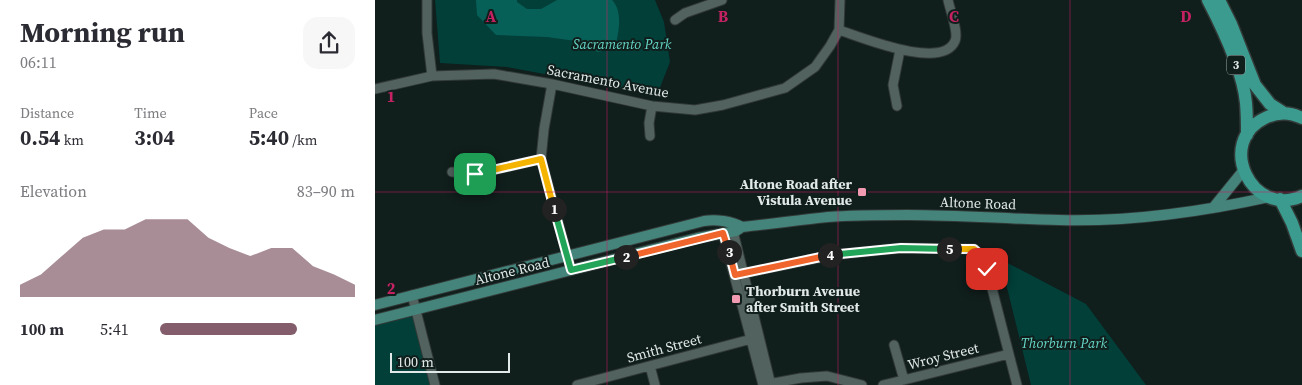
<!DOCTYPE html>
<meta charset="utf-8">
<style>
body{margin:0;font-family:"Source Serif 4",serif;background:#f7f7f7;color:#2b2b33;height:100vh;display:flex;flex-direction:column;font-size:19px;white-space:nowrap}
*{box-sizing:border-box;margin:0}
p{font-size:16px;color:#7c7c81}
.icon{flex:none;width:28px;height:28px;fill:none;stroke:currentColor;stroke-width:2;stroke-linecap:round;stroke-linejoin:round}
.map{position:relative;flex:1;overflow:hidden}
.side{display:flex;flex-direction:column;background:#fff;width:375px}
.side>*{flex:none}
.scale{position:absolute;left:15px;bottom:12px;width:120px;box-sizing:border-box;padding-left:5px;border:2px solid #e1eae8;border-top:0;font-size:14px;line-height:18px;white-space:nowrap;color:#e1eae8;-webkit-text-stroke:4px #101e1c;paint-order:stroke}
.pin{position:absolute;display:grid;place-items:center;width:42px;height:42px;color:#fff;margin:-21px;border-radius:10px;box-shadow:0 2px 8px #0006}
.km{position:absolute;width:25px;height:25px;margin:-12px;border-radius:50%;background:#222;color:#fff;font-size:14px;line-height:25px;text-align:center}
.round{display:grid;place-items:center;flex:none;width:52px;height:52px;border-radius:15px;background:#f7f7f7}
.headline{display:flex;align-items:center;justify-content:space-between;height:85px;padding:0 20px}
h1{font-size:28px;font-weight:700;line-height:38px}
.figures{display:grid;grid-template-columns:repeat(3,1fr);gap:8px;height:85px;padding:5px 20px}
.figures div{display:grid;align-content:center}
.figures b{font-size:21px;font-weight:700}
.figures small{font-size:14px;font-weight:400}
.figures p{font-size:14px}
.chart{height:140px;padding:10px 20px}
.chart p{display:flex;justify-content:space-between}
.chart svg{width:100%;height:90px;margin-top:5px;fill:#845d6c;opacity:.7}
ul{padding:0 20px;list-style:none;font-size:16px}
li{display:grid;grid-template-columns:80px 60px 1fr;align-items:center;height:38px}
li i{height:12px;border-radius:6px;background:#845d6c}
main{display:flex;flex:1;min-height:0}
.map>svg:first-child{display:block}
</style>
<main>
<section class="side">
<div class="headline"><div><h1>Morning run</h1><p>06:11</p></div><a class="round"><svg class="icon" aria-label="share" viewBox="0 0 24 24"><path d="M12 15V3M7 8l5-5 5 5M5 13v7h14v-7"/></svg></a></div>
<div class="figures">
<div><p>Distance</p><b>0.54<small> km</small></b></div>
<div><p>Time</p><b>3:04</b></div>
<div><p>Pace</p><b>5:40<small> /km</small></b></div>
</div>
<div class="chart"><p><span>Elevation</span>83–90 m</p>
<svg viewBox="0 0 160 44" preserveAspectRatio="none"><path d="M0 44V38L10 33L20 24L30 15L40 11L50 11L60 6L70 6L80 6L90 15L100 20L110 24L120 20L130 20L140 29L150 33L160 38V44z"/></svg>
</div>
<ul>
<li><b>100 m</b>5:41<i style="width:70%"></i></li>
</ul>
</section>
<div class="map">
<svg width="927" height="385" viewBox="0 0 927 385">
<rect width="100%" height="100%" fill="#101e1c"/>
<path fill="#023f39" d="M60,0H280L289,22L295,62L282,95L132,67L65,63Z
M625,259L711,304L771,385H656Z
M40,310L60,385H0V320Z"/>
<path fill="#076057" d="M101,0H142V2L152,9H166L182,0H237C248,11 244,33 240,46L223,52L201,41L172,37L121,35L102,15Z"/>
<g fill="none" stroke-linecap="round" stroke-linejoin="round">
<g stroke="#323a38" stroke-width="11">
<path id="minor" d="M52,0V33L57,76
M300,20L310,13L347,0
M464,30C486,37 567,71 580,41C584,33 575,10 573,0
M177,84L169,129L166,159L196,270
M0,89L57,76L119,74L177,84L277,106L320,110L348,105L410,88L440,67L455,46L464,30L465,0
M522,106L518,85L525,50
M275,136L274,123L277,106
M77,172L100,174L166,159
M358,231L396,385
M348,233L388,385L426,378L452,376L487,385
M360,275L457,255L526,248L599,249L607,256L612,269L642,385
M37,295L60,385
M519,345L529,380
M275,366L280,385
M202,385L384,337
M508,385L634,354"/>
</g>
<g stroke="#323a38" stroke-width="12">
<path id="major" d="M838,208L868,171
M0,305L329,221C341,219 356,221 367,227
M0,320L322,238L361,231L367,227C396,224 424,220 453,217C479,215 506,215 533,215C583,215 634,219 684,220C754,222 826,212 894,197"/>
</g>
<g stroke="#323a38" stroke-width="15">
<path id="highway" d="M833,0C848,29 868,71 871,103C872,114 872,124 872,135
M844,0L856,24L880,85L895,104L909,113
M927,118C915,112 902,112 890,118C840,142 877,219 927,196
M905,199L917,223L927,251"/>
</g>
<use href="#minor" stroke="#52625f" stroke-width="9"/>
<use href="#major" stroke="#44847b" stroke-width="10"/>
<use href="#highway" stroke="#3a9b8e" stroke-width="12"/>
</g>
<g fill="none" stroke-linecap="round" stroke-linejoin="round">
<g stroke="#fff" stroke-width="10">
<path id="split-1" d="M100,174L166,159L179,209"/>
</g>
<g stroke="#fff" stroke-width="10">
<path id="split-2" d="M179,209L196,270L251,257"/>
</g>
<g stroke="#fff" stroke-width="10">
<path id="split-3" d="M251,257L348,233L354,252"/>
</g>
<g stroke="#fff" stroke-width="10">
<path id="split-4" d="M354,252L360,275L455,255"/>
</g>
<g stroke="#fff" stroke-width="10">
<path id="split-5" d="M455,255L526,248L574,249"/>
</g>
<g stroke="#fff" stroke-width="10">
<path id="split-6" d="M574,249H599L607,256L612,269"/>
</g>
<use href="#split-1" stroke="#f5b400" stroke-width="6"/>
<use href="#split-2" stroke="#22a559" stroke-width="6"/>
<use href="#split-3" stroke="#f0652b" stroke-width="6"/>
<use href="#split-4" stroke="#f0652b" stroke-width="6"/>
<use href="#split-5" stroke="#22a559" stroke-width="6"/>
<use href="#split-6" stroke="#f5b400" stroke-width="6"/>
</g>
<path fill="none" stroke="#c42262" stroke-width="1" stroke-opacity="0.55" d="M232,0V385M463,0V385M695,0V385M0,192H927"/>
<g fill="#f19ab1" stroke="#101e1c" stroke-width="2">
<rect x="482" y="187" width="10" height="10" rx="2.5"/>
<rect x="356" y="294" width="10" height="10" rx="2.5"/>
</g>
<g text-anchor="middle" stroke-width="4" stroke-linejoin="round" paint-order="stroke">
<rect fill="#101e1c" stroke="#a2adab" stroke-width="1" x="852" y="55.5" width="18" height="19" rx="4"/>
<g font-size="12" font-weight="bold" fill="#e1eae8">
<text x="861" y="69">3</text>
</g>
<g font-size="14" font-style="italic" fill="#64d5c5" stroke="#101e1c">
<text x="247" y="49">Sacramento Park</text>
<text x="689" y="348">Thorburn Park</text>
</g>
<g font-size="14" fill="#e1eae8" stroke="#101e1c">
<text transform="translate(233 81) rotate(11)" y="5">Sacramento Avenue</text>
<text transform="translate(603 203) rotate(2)" y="5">Altone Road</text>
<text transform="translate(137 271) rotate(-14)" y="5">Altone Road</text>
<text transform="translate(289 348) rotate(-15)" y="5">Smith Street</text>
<text transform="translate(568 356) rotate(-14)" y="5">Wroy Street</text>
</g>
<g font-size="14" font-weight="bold" fill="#e1eae8" stroke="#101e1c" text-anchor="end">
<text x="477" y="189">Altone Road after<tspan x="477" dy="16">Vistula Avenue</tspan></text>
<text x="371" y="296" text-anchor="start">Thorburn Avenue<tspan x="371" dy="16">after Smith Street</tspan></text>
</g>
</g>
<g font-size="16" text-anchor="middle" font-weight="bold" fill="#c42262" stroke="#101e1c" stroke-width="4" stroke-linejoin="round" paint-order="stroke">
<text x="116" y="22">A</text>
<text x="348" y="22">B</text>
<text x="579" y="22">C</text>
<text x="811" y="22">D</text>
<text x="16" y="102">1</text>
<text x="16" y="294">2</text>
</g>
</svg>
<div class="scale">100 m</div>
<div class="pin" style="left:100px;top:174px;background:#1e9e55"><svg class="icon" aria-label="arrive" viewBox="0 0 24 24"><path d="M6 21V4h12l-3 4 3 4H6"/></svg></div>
<div class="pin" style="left:612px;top:269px;background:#d93025"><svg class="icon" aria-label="check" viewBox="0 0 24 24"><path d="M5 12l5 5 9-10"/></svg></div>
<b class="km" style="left:179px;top:209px">1</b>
<b class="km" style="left:251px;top:257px">2</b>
<b class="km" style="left:354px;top:252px">3</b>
<b class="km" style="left:455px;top:255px">4</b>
<b class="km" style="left:574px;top:249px">5</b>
</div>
</main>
